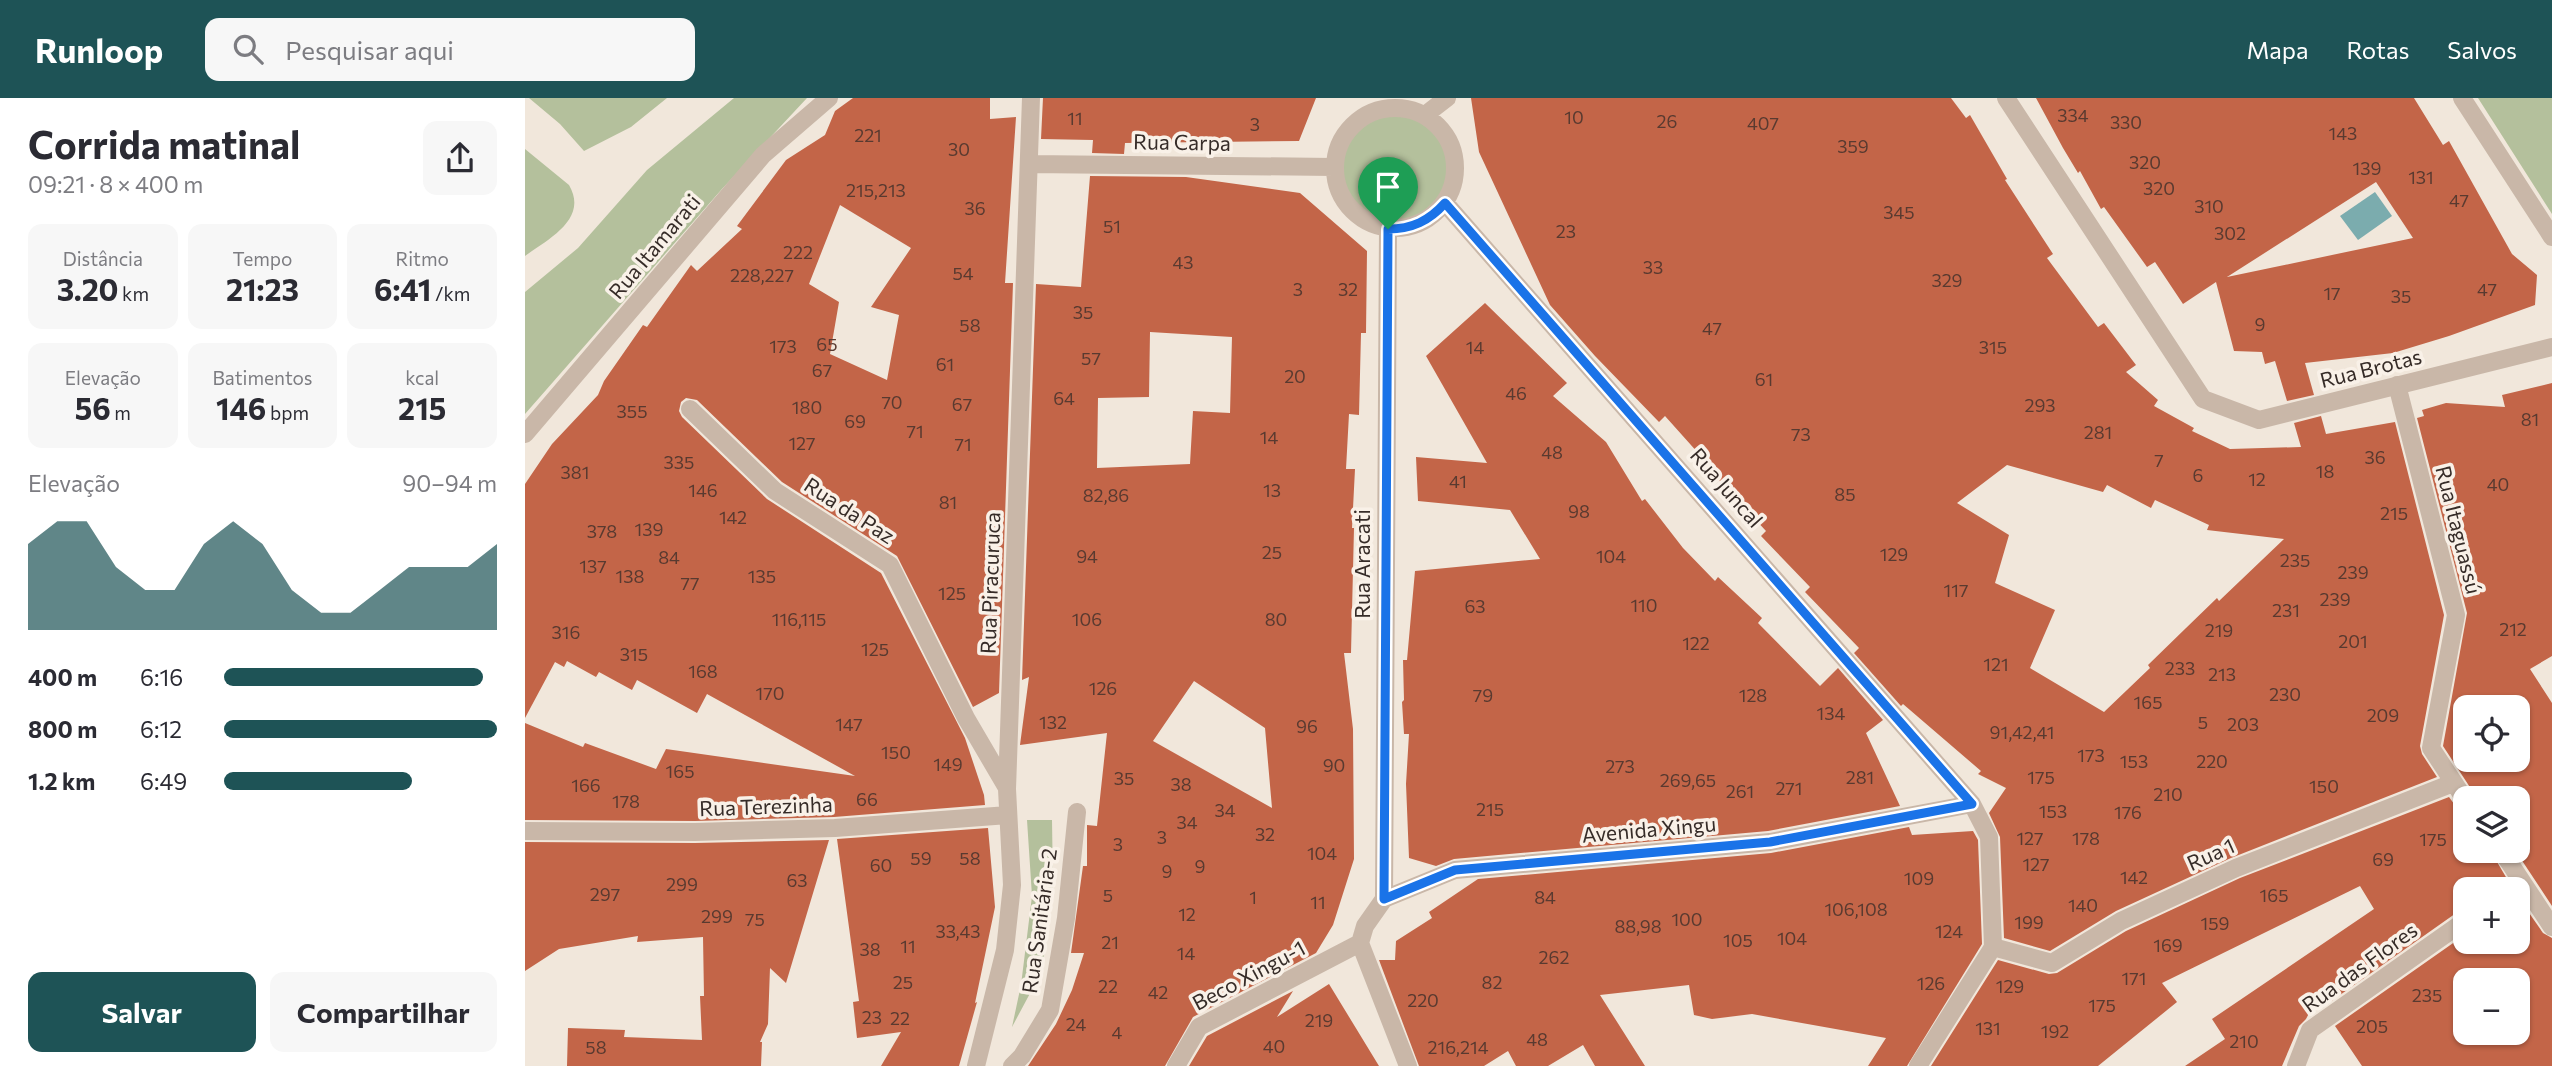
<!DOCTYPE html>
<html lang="pt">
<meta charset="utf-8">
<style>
body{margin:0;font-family:Commissioner,sans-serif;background:#f7f7f7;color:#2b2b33;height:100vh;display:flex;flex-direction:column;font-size:26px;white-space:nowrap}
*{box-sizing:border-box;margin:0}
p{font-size:23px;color:#7c7c81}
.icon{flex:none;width:38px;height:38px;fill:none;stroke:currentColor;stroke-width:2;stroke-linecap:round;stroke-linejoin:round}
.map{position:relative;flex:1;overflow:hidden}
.sheet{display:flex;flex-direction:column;background:#fff;width:525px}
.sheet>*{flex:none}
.fabs{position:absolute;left:1928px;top:597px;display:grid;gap:14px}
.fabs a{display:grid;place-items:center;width:77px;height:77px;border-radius:14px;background:#fff;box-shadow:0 2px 5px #0004;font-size:35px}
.pin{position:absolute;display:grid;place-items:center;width:60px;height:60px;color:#fff;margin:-72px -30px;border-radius:50% 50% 50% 0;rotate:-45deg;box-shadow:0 0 7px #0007}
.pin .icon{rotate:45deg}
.round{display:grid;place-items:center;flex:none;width:74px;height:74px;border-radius:14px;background:#f7f7f7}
.summary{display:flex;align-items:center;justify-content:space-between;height:119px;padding:0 28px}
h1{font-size:38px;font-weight:700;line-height:52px}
.metrics{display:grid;grid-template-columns:repeat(3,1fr);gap:10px;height:119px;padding:7px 28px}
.metrics div{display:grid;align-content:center;border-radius:14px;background:#f7f7f7;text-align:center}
.metrics b{font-size:30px;font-weight:700}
.metrics small{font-size:19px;font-weight:400}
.metrics p{font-size:19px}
.chart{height:196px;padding:14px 28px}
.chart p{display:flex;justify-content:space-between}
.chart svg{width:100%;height:126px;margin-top:7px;fill:#1e5356;opacity:.7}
.cta{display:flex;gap:14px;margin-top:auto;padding:14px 28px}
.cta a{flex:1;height:80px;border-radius:14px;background:#1e5356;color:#fff;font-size:28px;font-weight:700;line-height:80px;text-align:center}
.cta a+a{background:#f7f7f7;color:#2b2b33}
ul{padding:0 28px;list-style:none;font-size:23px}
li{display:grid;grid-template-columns:112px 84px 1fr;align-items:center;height:52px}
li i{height:18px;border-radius:9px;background:#1e5356}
header{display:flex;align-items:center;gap:42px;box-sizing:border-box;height:98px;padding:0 35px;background:#1e5356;color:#fff}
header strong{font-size:33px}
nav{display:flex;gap:38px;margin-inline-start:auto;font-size:24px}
.search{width:490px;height:63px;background:#f7f7f7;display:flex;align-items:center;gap:18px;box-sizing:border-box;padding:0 24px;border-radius:14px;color:#7c7c81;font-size:26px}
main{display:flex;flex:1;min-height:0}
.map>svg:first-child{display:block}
</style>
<header>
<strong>Runloop</strong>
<div class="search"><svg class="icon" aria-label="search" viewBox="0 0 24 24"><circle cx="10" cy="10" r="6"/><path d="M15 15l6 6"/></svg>Pesquisar aqui</div>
<nav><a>Mapa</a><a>Rotas</a><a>Salvos</a></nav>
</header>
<main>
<section class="sheet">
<div class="summary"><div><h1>Corrida matinal</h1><p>09:21 · 8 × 400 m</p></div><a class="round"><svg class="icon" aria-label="share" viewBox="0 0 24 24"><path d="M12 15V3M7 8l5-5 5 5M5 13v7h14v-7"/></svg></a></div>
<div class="metrics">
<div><p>Distância</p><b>3.20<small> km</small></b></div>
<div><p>Tempo</p><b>21:23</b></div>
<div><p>Ritmo</p><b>6:41<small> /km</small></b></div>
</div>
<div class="metrics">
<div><p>Elevação</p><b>56<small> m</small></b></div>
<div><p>Batimentos</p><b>146<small> bpm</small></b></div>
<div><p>kcal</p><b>215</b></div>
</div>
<div class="chart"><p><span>Elevação</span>90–94 m</p>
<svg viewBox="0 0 160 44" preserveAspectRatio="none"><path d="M0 44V14L10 6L20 6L30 22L40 30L50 30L60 14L70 6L80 14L90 30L100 38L110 38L120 30L130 22L140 22L150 22L160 14V44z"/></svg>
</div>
<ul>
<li><b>400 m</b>6:16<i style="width:95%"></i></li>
<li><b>800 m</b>6:12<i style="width:100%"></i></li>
<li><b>1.2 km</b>6:49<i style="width:69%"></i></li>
</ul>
<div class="cta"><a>Salvar</a><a>Compartilhar</a></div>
</section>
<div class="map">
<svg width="2027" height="968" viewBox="0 0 2027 968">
<rect width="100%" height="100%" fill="#f1e7db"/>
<path fill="#b4c09c" d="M4,0H142L106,29L59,53L35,26Z
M209,0H282L197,91L0,316V194L53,150L122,72Z
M1953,0H2027V116Z
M817 70a53 53 0 1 1 106 0a53 53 0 1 1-106 0Z
M0,51L44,87C64,121 23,141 0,158Z
M502,722H527L528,788L517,873L487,929L496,887L507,798Z"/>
<path fill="#7bacae" d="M1850,94L1867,118L1833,142L1815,118Z"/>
<path fill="#c36548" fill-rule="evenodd" d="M328,0H465V21L491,19L480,185H488L474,595L448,609L372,458L257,384L172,302L161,300L156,304L154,313L157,319L242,401L356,475L440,640L459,697L460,707L309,719L170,723L0,722V625L58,649L60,645L131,671L141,651L330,678L182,596L172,615L112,582L107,592L74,574L71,579L42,563L39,569L30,564L0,620V386L27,346L73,297L79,283L118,227L122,229L166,167L172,173L217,131L212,128L261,62L300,37L310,13ZM315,107L386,150L346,209L374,217L362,282L305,256L314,204L284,186Z
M518,0H791L774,43L600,45L599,56L567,55L568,42L516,41Z
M946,0H1426L1441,20L1445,17L1482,81L1480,82L1528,156L1522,160L1573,229L1579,225L1611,267L1601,274L1633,302L1629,308L1669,330L1667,333L1705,351L1776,349L1769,325L1796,318L1801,336L1870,324L1919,517L1895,648L1897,656L1912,679L1706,760L1591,813L1525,853L1479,840L1475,739L1464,715L1481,690L1453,676L1456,673L1378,606L1376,608L1329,555L1334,550L1280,494L1285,489L1236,438L1241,433L1189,377L1191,375L1140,318L1134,324L1070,258L1025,207L954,54ZM1482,367L1578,394L1582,387L1626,410L1630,402L1684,427L1682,432L1759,441L1694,503L1692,500L1661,530L1623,567L1625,570L1579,614L1505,570L1530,512L1470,485L1484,437L1432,405Z
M1511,0H1889L1918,47L1924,43L1987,156L2012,177L2010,207L1924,238L1868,255L1780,265L1789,297L1762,303L1750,263L1740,266L1737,254L1709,253L1691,184L1658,206L1630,164L1622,169L1579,109L1576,111L1555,73L1553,75L1538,50ZM1851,84L1888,140L1702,179Z
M565,78L661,79L775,95L842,153L841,235H836L834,317L824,316L821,371H830L827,430H829L826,555H819L828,631L829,761L808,827L791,855L668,919L640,968H503L531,926L547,892L559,855H546L558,768H562V727L572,728L582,635L495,647L504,579L497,582L511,186L556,189ZM625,234L707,239L705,315L668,313L665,366L572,370L573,300L624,299ZM669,583L740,630L747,710L628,643Z
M960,205L1042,285L1028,298L1081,344L1117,403L1120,401L1158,450L1190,483L1193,479L1237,520L1233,525L1295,588L1313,570L1358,622L1341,635L1375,708L1243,733L929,761L911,768L884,760L881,686L884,636H879L877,604L879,602L878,562H882L890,473L1015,461L985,412L893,403L891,359L962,365L901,258Z
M2027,285V558L2005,571L2027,605V808L1990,752H1993V700H1952L1918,648L1942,515L1892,320L1899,318L1897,312L1921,305L1980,309L1977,297ZM1941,609H1993V662H1941Z
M1924,699L1932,710L1941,714V752H1965L1988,791H1941V811L1934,813L1798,909L1792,900L1781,921L1774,928L1757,968H1660L1700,941L1687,921L1849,811L1835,788L1637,885L1652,904L1573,968H1406L1473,862L1524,876L1532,875L1601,833L1715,780Z
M1384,729L1387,737L1448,733L1453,742L1457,846L1382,968H1343L1361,940L1227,916L1187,921L1169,917L1164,887L1075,897L1120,968H1070L1058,947L1023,968H991L983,953L959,968H894L854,862H870L871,843L907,820L904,814L953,781L1246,755Z
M463,730L470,809L450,905L452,904L434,968H356L376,934L332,940L328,904L334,903L312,741Z
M304,742L261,885L245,870L243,926L235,944H237L236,968H42L43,930L100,932L99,939L177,942L175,898H179L178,839L112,844L113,838L34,851L0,873V744L170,745Z
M1993,799L2018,835L2027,840V968H1837L1810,928L1941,836V844H1993ZM1941,882H1993V934H1941Z
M804,886L854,968H664L682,938L768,893L752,919Z"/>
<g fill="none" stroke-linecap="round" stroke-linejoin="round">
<path stroke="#c9b7a8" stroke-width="18" d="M1481,0L1678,301L1734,322L2027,249
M1937,0L2027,139
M810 70a60 60 0 1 1 120 0a60 60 0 1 1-120 0Z
M900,17L922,0
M504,66L809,69
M920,105L1447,706L1464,739L1468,849L1393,968
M1872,287L1931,517L1906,650L1941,703
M165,311L250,393L365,467L441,620L482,690
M0,336L238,57L304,0
M0,733L170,734L310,730L483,717
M1976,752L2027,829
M859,801L863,131
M835,845L840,828L859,801L930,772L1245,744L1447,706
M835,845L883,968
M1468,849L1527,865L1596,823L1711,770L1928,685
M451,968L480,852L487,787L482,691L506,0
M487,968L497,958L525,912L541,820L552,714
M651,968L674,929L835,845
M1771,968L1785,932L1941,822"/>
</g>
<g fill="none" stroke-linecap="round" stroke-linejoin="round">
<g stroke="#fff" stroke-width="14">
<path id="route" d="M920,105L1447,706L1245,744L930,772L859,801L863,131C887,131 904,123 920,105Z"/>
</g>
<use href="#route" stroke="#1a73e8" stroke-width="9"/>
</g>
<g text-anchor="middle" stroke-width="7" stroke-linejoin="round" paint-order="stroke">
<g font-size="18" fill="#593a30">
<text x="1548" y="24">334</text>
<text x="1049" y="26">10</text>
<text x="550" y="27">11</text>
<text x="1142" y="30">26</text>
<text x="1601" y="31">330</text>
<text x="1238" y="32">407</text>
<text x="730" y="33">3</text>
<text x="1818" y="42">143</text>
<text x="343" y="44">221</text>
<text x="1328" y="55">359</text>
<text x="434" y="58">30</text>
<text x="1620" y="71">320</text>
<text x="1842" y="77">139</text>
<text x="1896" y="86">131</text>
<text x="1634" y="97">320</text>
<text x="351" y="99">215,213</text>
<text x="1934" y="109">47</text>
<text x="1684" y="115">310</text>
<text x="450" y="117">36</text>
<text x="1374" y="121">345</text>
<text x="587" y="135">51</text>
<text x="1041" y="140">23</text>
<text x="1705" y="142">302</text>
<text x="273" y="161">222</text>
<text x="658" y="171">43</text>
<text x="1128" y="176">33</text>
<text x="438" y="182">54</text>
<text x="237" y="184">228,227</text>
<text x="1422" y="189">329</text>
<text x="773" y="198">3</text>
<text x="823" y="198">32</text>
<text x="1962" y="198">47</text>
<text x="1807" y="202">17</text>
<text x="1876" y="205">35</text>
<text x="558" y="221">35</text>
<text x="1735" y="233">9</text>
<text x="445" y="234">58</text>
<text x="1187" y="237">47</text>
<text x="302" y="253">65</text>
<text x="258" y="255">173</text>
<text x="950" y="256">14</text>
<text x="1468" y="256">315</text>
<text x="566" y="267">57</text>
<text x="420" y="273">61</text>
<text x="297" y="279">67</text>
<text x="770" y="285">20</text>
<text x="1239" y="288">61</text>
<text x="991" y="302">46</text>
<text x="539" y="307">64</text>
<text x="367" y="311">70</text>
<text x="437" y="313">67</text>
<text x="1515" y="314">293</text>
<text x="282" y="316">180</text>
<text x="107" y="320">355</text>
<text x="2005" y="328">81</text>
<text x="330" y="330">69</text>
<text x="390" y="340">71</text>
<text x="1573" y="341">281</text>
<text x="1276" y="343">73</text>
<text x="744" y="346">14</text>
<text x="277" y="352">127</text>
<text x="438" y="353">71</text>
<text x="1027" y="361">48</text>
<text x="1850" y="366">36</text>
<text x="1634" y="369">7</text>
<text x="154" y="371">335</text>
<text x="1800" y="380">18</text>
<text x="50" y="381">381</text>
<text x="1673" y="384">6</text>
<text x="1732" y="388">12</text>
<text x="933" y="390">41</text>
<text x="1973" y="393">40</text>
<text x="178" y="399">146</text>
<text x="747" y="399">13</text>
<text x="1320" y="403">85</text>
<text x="581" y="404">82,86</text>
<text x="423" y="411">81</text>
<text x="1054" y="420">98</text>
<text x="1869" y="422">215</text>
<text x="208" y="426">142</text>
<text x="124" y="438">139</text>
<text x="77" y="440">378</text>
<text x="747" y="461">25</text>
<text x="1369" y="463">129</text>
<text x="562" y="465">94</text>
<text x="1086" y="465">104</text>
<text x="144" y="466">84</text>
<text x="1770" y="469">235</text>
<text x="68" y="475">137</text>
<text x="1828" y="481">239</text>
<text x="105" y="485">138</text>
<text x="237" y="485">135</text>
<text x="165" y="492">77</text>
<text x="1431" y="499">117</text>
<text x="427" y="502">125</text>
<text x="1810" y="508">239</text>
<text x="1119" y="514">110</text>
<text x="950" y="515">63</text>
<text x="1761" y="519">231</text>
<text x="274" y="528">116,115</text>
<text x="562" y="528">106</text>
<text x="751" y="528">80</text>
<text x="1988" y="538">212</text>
<text x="1694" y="539">219</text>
<text x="41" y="541">316</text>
<text x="1828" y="550">201</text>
<text x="1171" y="552">122</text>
<text x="350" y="558">125</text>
<text x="109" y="563">315</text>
<text x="1471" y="573">121</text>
<text x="1655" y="577">233</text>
<text x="178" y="580">168</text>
<text x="1697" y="583">213</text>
<text x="578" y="597">126</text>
<text x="245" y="602">170</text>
<text x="1760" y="603">230</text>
<text x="958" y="604">79</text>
<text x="1228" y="604">128</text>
<text x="1623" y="611">165</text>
<text x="1306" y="622">134</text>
<text x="1858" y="624">209</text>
<text x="528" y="631">132</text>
<text x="1678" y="631">5</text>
<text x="324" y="633">147</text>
<text x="1718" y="633">203</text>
<text x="782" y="635">96</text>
<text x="1497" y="641">91,42,41</text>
<text x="371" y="661">150</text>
<text x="1566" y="664">173</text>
<text x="1609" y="670">153</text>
<text x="1687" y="670">220</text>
<text x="423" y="673">149</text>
<text x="809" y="674">90</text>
<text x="1095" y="675">273</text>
<text x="155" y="680">165</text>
<text x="1335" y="686">281</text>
<text x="1516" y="686">175</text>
<text x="599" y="687">35</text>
<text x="1163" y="689">269,65</text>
<text x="656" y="693">38</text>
<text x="61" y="694">166</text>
<text x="1799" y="695">150</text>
<text x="1264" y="697">271</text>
<text x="1215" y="700">261</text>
<text x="1643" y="703">210</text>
<text x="342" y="708">66</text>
<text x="101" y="710">178</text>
<text x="965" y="718">215</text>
<text x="700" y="719">34</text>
<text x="1528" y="720">153</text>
<text x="1603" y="721">176</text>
<text x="662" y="731">34</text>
<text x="740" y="743">32</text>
<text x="637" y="746">3</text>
<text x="1505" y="747">127</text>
<text x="1561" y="747">178</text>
<text x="1908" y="748">175</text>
<text x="593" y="753">3</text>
<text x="797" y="762">104</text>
<text x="396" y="767">59</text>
<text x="445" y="767">58</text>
<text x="1858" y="768">69</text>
<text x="1511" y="773">127</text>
<text x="356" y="774">60</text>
<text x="675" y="775">9</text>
<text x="642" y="780">9</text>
<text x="1609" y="786">142</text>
<text x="1394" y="787">109</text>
<text x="272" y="789">63</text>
<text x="157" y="793">299</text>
<text x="80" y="803">297</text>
<text x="583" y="804">5</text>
<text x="1749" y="804">165</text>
<text x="728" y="806">1</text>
<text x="1020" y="806">84</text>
<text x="793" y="811">11</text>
<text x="1558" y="814">140</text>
<text x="1331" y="818">106,108</text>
<text x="662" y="823">12</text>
<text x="192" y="825">299</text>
<text x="230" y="828">75</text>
<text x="1162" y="828">100</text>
<text x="1504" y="831">199</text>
<text x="1690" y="832">159</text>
<text x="1113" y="835">88,98</text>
<text x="433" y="840">33,43</text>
<text x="1424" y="840">124</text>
<text x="1267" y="847">104</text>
<text x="1213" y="849">105</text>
<text x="585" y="851">21</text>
<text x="1643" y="854">169</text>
<text x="383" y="855">11</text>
<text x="345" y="858">38</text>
<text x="661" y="862">14</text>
<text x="1029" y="866">262</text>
<text x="1609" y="887">171</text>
<text x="378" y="891">25</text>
<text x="967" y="891">82</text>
<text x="1406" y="892">126</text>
<text x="583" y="895">22</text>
<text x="1485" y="895">129</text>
<text x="633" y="901">42</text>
<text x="1902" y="904">235</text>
<text x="898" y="909">220</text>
<text x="1577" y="914">175</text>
<text x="347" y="926">23</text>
<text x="375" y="927">22</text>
<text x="794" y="929">219</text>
<text x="551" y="933">24</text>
<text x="1847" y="935">205</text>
<text x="1463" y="937">131</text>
<text x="1530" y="940">192</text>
<text x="592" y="941">4</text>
<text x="1012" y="948">48</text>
<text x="1719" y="950">210</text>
<text x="749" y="955">40</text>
<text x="71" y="956">58</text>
<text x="933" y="956">216,214</text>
</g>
<g font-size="21" fill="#362c28" stroke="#f9f1e8">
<text transform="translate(657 45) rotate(1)" y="7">Rua Carpa</text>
<text transform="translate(130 149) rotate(-50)" y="7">Rua Itamarati</text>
<text transform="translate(1846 271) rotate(-14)" y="7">Rua Brotas</text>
<text transform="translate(1201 390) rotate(49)" y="7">Rua Juncal</text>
<text transform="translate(324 413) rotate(33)" y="7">Rua da Paz</text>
<text transform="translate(1933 432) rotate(76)" y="7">Rua Itaguassú</text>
<text transform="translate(838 466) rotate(-90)" y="7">Rua Aracati</text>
<text transform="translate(466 485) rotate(-88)" y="7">Rua Piracuruca</text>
<text transform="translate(241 709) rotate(-2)" y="7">Rua Terezinha</text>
<text transform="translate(1124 732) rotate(-5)" y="7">Avenida Xingu</text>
<text transform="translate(1686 757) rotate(-24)" y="7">Rua 1</text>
<text transform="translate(515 823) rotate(-82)" y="7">Rua Sanitária-2</text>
<text transform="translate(1835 870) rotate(-36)" y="7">Rua das Flores</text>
<text transform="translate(724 878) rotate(-28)" y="7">Beco Xingu-1</text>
</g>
</g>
</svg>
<div class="fabs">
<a><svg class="icon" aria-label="locate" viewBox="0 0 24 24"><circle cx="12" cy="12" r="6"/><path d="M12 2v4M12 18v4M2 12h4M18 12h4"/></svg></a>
<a><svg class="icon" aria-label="layers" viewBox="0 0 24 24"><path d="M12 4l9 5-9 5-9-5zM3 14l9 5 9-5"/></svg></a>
<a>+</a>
<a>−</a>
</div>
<div class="pin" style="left:863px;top:131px;background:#1e9e55"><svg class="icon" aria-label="arrive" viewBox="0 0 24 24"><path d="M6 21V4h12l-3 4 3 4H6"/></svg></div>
</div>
</main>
